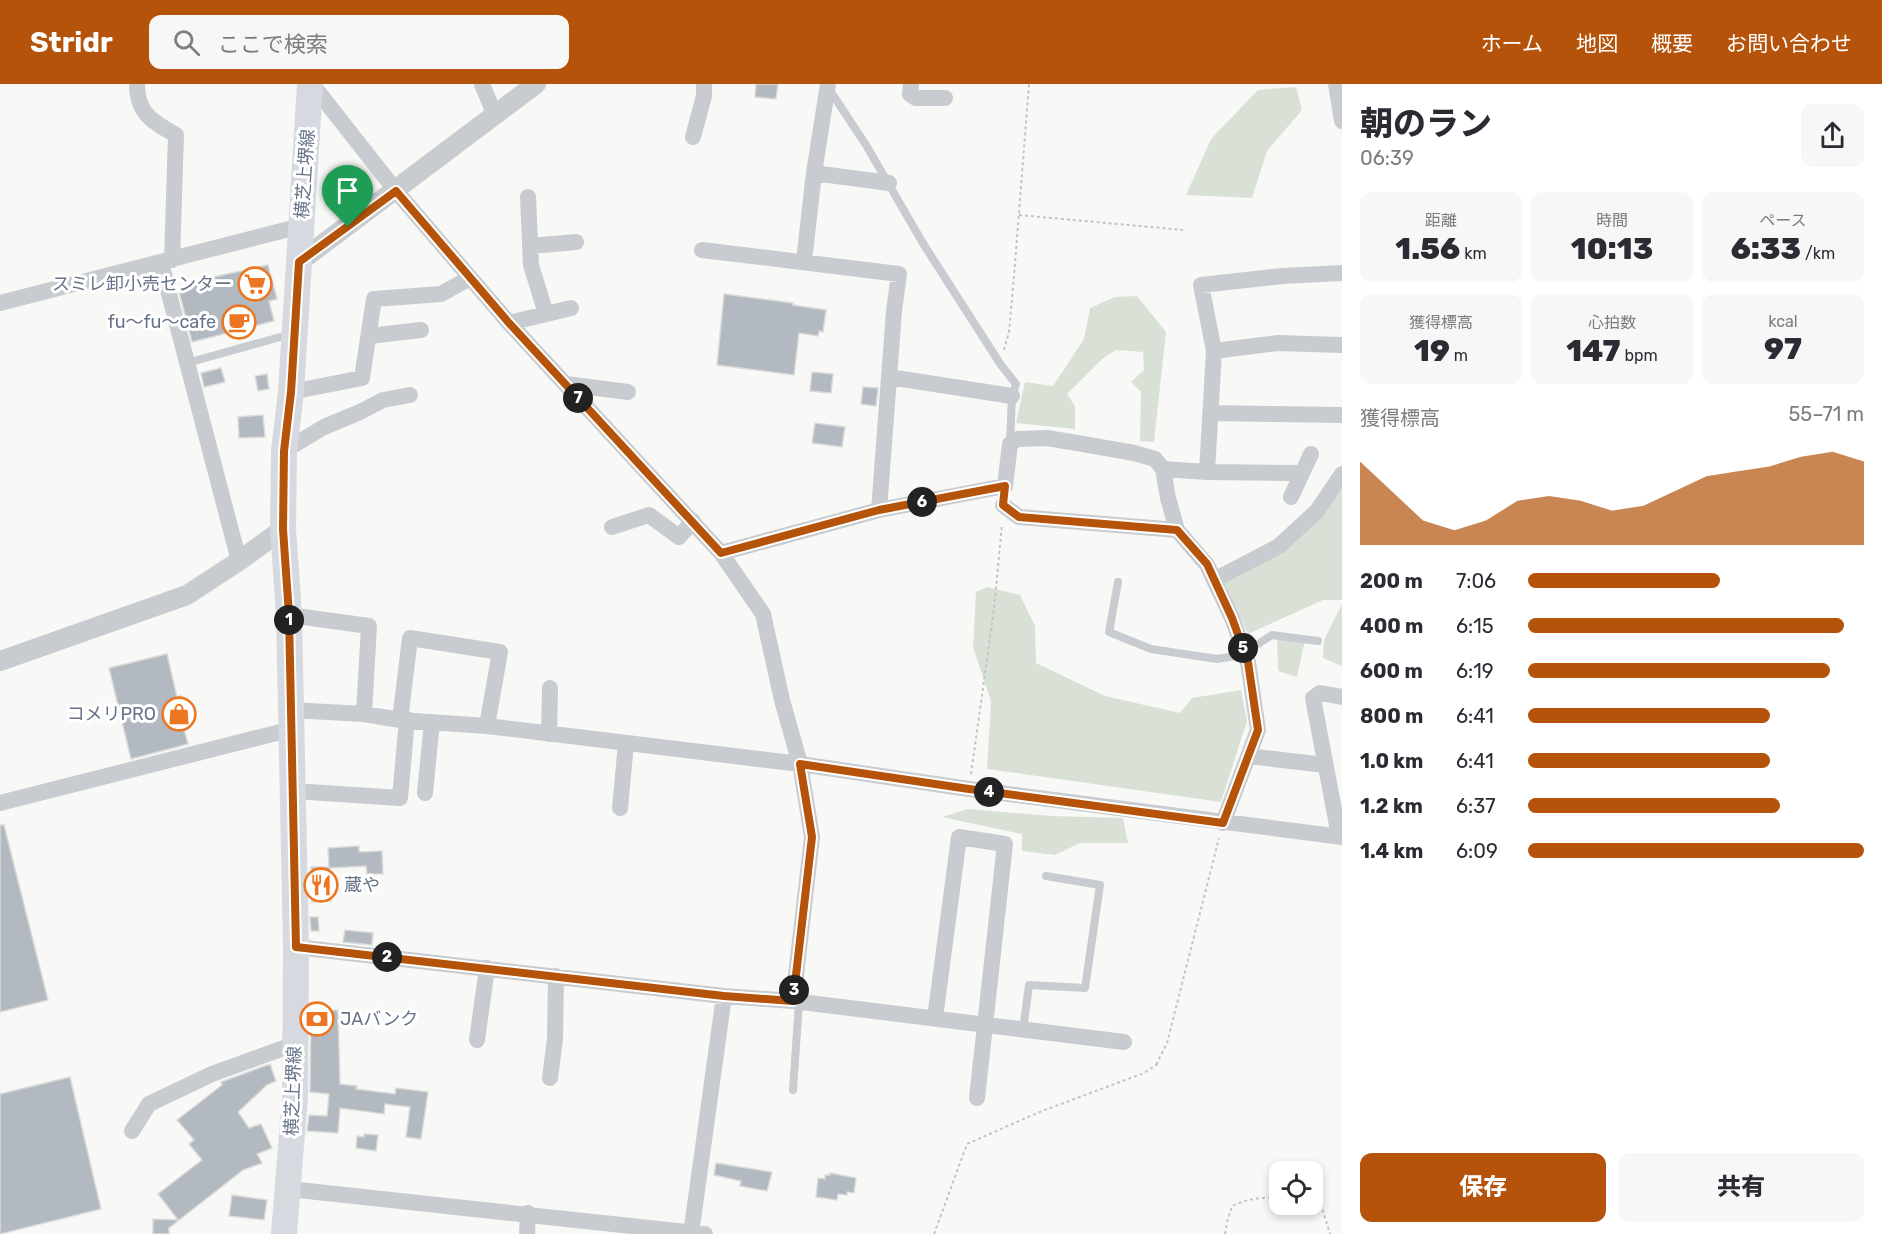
<!DOCTYPE html>
<html lang="ja">
<meta charset="utf-8">
<style>
body{margin:0;font-family:Rubik,"Noto Sans JP",sans-serif;background:#f7f7f7;color:#2b2b33;height:100vh;display:flex;flex-direction:column;font-size:22px;white-space:nowrap}
*{box-sizing:border-box;margin:0}
p{font-size:20px;color:#7c7c81}
.icon{flex:none;width:33px;height:33px;fill:none;stroke:currentColor;stroke-width:2;stroke-linecap:round;stroke-linejoin:round}
.map{position:relative;flex:1;overflow:hidden}
.drawer{display:flex;flex-direction:column;background:#fff;width:540px}
.drawer>*{flex:none}
.tools{position:absolute;left:1269px;top:1077px;display:grid;gap:12px}
.tools a{display:grid;place-items:center;width:54px;height:54px;border-radius:12px;background:#fff;box-shadow:0 3px 9px #0003;font-size:30px}
.pin{position:absolute;display:grid;place-items:center;width:51px;height:51px;color:#fff;margin:-62px -26px;border-radius:50% 50% 50% 0;rotate:-45deg;box-shadow:0 0 6px #0007}
.pin .icon{rotate:45deg}
.km{position:absolute;width:30px;height:30px;margin:-15px;border-radius:50%;background:#222;color:#fff;font-size:16px;line-height:30px;text-align:center}
.round{display:grid;place-items:center;flex:none;width:63px;height:63px;border-radius:12px;background:#f7f7f7}
.overview{display:flex;align-items:center;justify-content:space-between;height:102px;padding:0 18px}
h1{font-size:33px;font-weight:800;line-height:45px}
.stats{display:grid;grid-template-columns:repeat(3,1fr);gap:9px;height:102px;padding:6px 18px}
.stats div{display:grid;align-content:center;border-radius:12px;background:#f7f7f7;text-align:center}
.stats b{font-size:30px;font-weight:800}
.stats small{font-size:16px;font-weight:400}
.stats p{font-size:16px}
.chart{height:168px;padding:12px 18px}
.chart p{display:flex;justify-content:space-between}
.chart svg{width:100%;height:108px;margin-top:6px;fill:#b45309;opacity:.7}
.cta{display:flex;gap:12px;margin-top:auto;padding:12px 18px}
.cta a{flex:1;height:69px;border-radius:12px;background:#b45309;color:#fff;font-size:24px;font-weight:800;line-height:69px;text-align:center}
.cta a+a{background:#f7f7f7;color:#2b2b33}
ul{padding:0 18px;list-style:none;font-size:20px}
li{display:grid;grid-template-columns:96px 72px 1fr;align-items:center;height:45px}
li i{height:15px;border-radius:8px;background:#b45309}
header{display:flex;align-items:center;gap:36px;box-sizing:border-box;height:84px;padding:0 30px;background:#b45309;color:#fff}
header strong{font-size:28px}
nav{display:flex;gap:33px;margin-inline-start:auto;font-size:21px}
.search{width:420px;height:54px;background:#f7f7f7;display:flex;align-items:center;gap:15px;box-sizing:border-box;padding:0 21px;border-radius:12px;color:#7c7c81;font-size:22px}
main{display:flex;flex:1;min-height:0}
.map>svg:first-child{display:block}
</style>
<header>
<strong>Stridr</strong>
<div class="search"><svg class="icon" aria-label="search" viewBox="0 0 24 24"><circle cx="10" cy="10" r="6"/><path d="M15 15l6 6"/></svg>ここで検索</div>
<nav><a>ホーム</a><a>地図</a><a>概要</a><a>お問い合わせ</a></nav>
</header>
<main>
<div class="map">
<svg width="1342" height="1150" viewBox="0 0 1342 1150">
<rect width="100%" height="100%" fill="#f8f9f6"/>
<path fill="#d9e1d7" d="M1296,3L1302,26L1267,67L1252,114L1186,111L1211,55L1258,6Z
M1137,212L1166,248L1154,358L1140,357L1141,308L1131,298L1144,286L1143,268L1116,266L1102,275L1067,310L1075,322V345L1016,339L1025,298L1053,302L1084,255L1090,224L1115,213Z
M1342,403V516H1323L1248,550L1224,498Z
M987,503L1020,511L1035,542L1036,579L1105,612L1180,629L1192,614L1241,606L1247,637L1221,718L987,685L991,617L973,563L976,508Z
M1342,520V582L1323,574L1324,556Z
M1277,553L1305,556L1297,593L1278,587Z
M968,725L1052,732L1123,734L1128,759H1080L1055,771L1022,767V750L942,733Z"/>
<path fill="#b3b9c0" stroke="#dadbd8" stroke-width="1.5" d="M756,0H778L776,15L755,13Z
M268,181L277,215L269,217L274,237L192,258L178,204L195,200V197Z
M724,210L793,219V221L826,226L823,248L819,247L818,252L799,249L794,291L717,281Z
M221,284L225,298L204,303L201,289Z
M812,288L833,290L831,309L810,307Z
M267,290L269,305L258,307L255,292Z
M863,303L878,304L876,322L861,320Z
M263,331L265,353L239,354L238,333Z
M815,339L845,343L842,363L812,359Z
M167,570L177,613L181,612L189,644L184,645L188,660L131,675L109,584Z
M0,741H4L48,916L0,928Z
M359,762V768L382,767L383,790H367L366,782L330,784L331,817L312,818L311,783H329L328,764Z
M310,833H318L319,847H311Z
M345,846L373,849L372,861L343,858Z
M338,926L340,1000L357,1002L356,1005L395,1010L396,1004L428,1008L421,1055L406,1053L410,1023L385,1020L384,1030L340,1024L338,1049L307,1047L309,1031L327,1032L329,1010L310,1008L311,927Z
M270,980L276,997L267,1001L238,1028L249,1044L261,1040L272,1064L257,1070L262,1079L243,1086L169,1144V1150H153V1135L178,1136L158,1110L202,1076L189,1060L194,1056L177,1036L222,1001L221,998Z
M70,993L101,1125L0,1150V1010Z
M364,1050L378,1051L376,1067L356,1064L357,1052L364,1053Z
M716,1079L772,1088L767,1107L740,1102L741,1097L714,1091Z
M830,1089L856,1094L854,1109L847,1108V1111L838,1110L837,1116L816,1113L818,1094L825,1095V1091H830Z
M232,1111L267,1116L264,1136L229,1132Z"/>
<g fill="none" stroke-linecap="round" stroke-linejoin="round">
<path stroke="#c2c3c6" stroke-width="2" stroke-dasharray="3 3" stroke-linecap="butt" d="M1019,131L1183,146
M1004,266L1009,248L1014,192L1029,0
M971,690L994,525L1002,440
M1312,1113L1320,1117L1330,1150
M934,1150L967,1060L1037,1029L1144,989L1158,980L1156,981L1167,959L1219,754
M1225,1150L1227,1138L1232,1122C1246,1115 1264,1113 1280,1113"/>
<path stroke="#c8cbcf" stroke-width="8" d="M829,5L866,61L924,161L1001,281L1016,300L1012,312L1010,359
M187,279L291,250
M1118,498L1109,548L1151,565L1217,575L1241,571L1272,551L1318,557
M1023,946L1029,901L1085,904L1100,801L1046,792
M793,1006L799,918"/>
<path stroke="#c8cbcf" stroke-width="16" d="M137,0C137,30 153,38 176,51L172,176
M312,0L396,107L509,239L721,469L763,530L782,616L800,680L812,753L793,917
M482,0L495,32
M911,0L910,10L916,14H945
M1336,0L1342,37
M693,53L704,12V0
M814,89L889,99
M528,113L531,181L546,230
M530,162L576,158
M702,166L899,190L894,227L879,426
M804,177L814,89L828,0
M161,179L239,477
M0,219L301,142
M509,239L571,224
M369,252L421,246
M1214,267L1278,259L1342,261
M889,293L1012,312
M566,300L628,308
M291,308L362,294L374,215L441,210L470,194
M1210,329L1342,331
M284,367L324,343L360,328L383,316L410,311
M1163,385L1207,388L1214,267L1201,201L1282,192L1342,189
M1207,388L1302,389
M1291,413L1311,370
M1003,421L1019,433L1177,446
M612,443L649,431L679,453L693,437
M721,469L879,426L1005,402L1010,360L1017,355L1047,354L1083,360L1134,369L1155,375L1163,385L1168,414L1177,446L1207,481L1232,534L1248,578L1258,646L1223,739
M1214,496L1279,462L1317,427L1342,390
M289,531L369,542L364,630
M291,626L364,630L400,636L487,642L800,680L969,705L1342,753
M400,636L410,554L500,568L487,642
M549,650L550,604
M1248,672L1325,681
M294,707L400,714L407,635
M425,709L432,638
M0,719L292,645
M620,724L626,659
M1339,752L1313,614L1320,609L1342,613
M296,863L724,912L793,917L1124,958
M935,934L959,753L1005,760L977,1014
M477,956L487,884
M550,994L555,955L556,892
M132,1047L149,1020L212,990L295,960
M289,1105L705,1150
M527,1150L528,1129
M691,1150L724,912"/>
<path stroke="#c8cbcf" stroke-width="20" d="M299,178L536,0
M0,577L187,511L239,477L283,445"/>
<path stroke="#d6dae0" stroke-width="26" d="M284,1150L295,1012L296,863L289,531L283,445L284,367L291,308L310,0"/>
</g>
<g fill="none" stroke-linecap="round" stroke-linejoin="round">
<g stroke="#fff" stroke-width="12">
<path id="route" d="M396,107L509,239L721,469L879,426L1005,402L1003,421L1019,433L1177,446L1207,480L1232,534L1248,578L1258,646L1223,739L969,705L800,680L812,753L793,917L724,912L296,863L289,531L283,445L284,367L291,308L299,178Z"/>
</g>
<use href="#route" stroke="#b45309" stroke-width="8"/>
</g>
<defs>
<g id="supermarket-ring" transform="scale(1.725)"><circle r="9.5" fill="#fff" stroke="#ed7622" stroke-width="1.5"/><path d="M-6-5.5h2.5l.6 2H6L4.5 2H-2.5L-4.4-4H-6ZM-1.5 3.2a1.3 1.3 0 1 0 .1 0ZM3 3.2a1.3 1.3 0 1 0 .1 0Z" fill="#ed7622"/></g>
<g id="cafe-ring" transform="scale(1.725)"><circle r="9.5" fill="#fff" stroke="#ed7622" stroke-width="1.5"/><path d="M-5.5-4.5H6V0H3Q3 3.5 0 3.5H-2.5Q-5.5 3.5-5.5 0ZM3-3.2v2h1.7v-2ZM-6 4.5H4V6H-6Z" fill="#ed7622"/></g>
<g id="shop-ring" transform="scale(1.725)"><circle r="9.5" fill="#fff" stroke="#ed7622" stroke-width="1.5"/><path d="M-5-2.5h2.3a2.7 3.5 0 0 1 5.4 0H5L5.5 6h-11ZM-1.5-2.5h3a1.5 2.3 0 0 0-3 0Z" fill="#ed7622"/></g>
<g id="restaurant-ring" transform="scale(1.725)"><circle r="9.5" fill="#fff" stroke="#ed7622" stroke-width="1.5"/><path d="M-5-6h1v4h1v-4h1v4h1v-4h1v5L-1.5 .5V6h-2V.5L-5-1ZM5-6V6H3V1.5H1.5Q1.5-4 5-6Z" fill="#ed7622"/></g>
<g id="bank-ring" transform="scale(1.725)"><circle r="9.5" fill="#fff" stroke="#ed7622" stroke-width="1.5"/><path d="M-6-4H6V4H-6ZM0-2.3a2.3 2.3 0 1 0 0 4.6a2.3 2.3 0 1 0 0-4.6Z" fill="#ed7622"/></g>
</defs>
<g fill-rule="evenodd">
<use href="#supermarket-ring" x="255" y="200"/>
<use href="#cafe-ring" x="239" y="238"/>
<use href="#shop-ring" x="179" y="630"/>
<use href="#restaurant-ring" x="321" y="801"/>
<use href="#bank-ring" x="317" y="935"/>
</g>
<g text-anchor="middle" stroke-width="6" stroke-linejoin="round" paint-order="stroke">
<g font-size="18" fill="#667389" stroke="#fff">
<text transform="translate(305 90) rotate(-86)" y="6">横芝上堺線</text>
<text transform="translate(293 1007) rotate(-88)" y="6">横芝上堺線</text>
</g>
<g font-size="18" fill="#667389" stroke="#fff" text-anchor="end">
<text x="232" y="206">スミレ卸小売センター</text>
<text x="216" y="244">fu～fu～cafe</text>
<text x="156" y="636">コメリPRO</text>
<text x="344" y="807" text-anchor="start">蔵や</text>
<text x="340" y="941" text-anchor="start">JAバンク</text>
</g>
</g>
</svg>
<div class="tools">
<a><svg class="icon" aria-label="locate" viewBox="0 0 24 24"><circle cx="12" cy="12" r="6"/><path d="M12 2v4M12 18v4M2 12h4M18 12h4"/></svg></a>
</div>
<div class="pin" style="left:348px;top:143px;background:#1e9e55"><svg class="icon" aria-label="arrive" viewBox="0 0 24 24"><path d="M6 21V4h12l-3 4 3 4H6"/></svg></div>
<b class="km" style="left:289px;top:536px">1</b>
<b class="km" style="left:387px;top:873px">2</b>
<b class="km" style="left:794px;top:906px">3</b>
<b class="km" style="left:989px;top:708px">4</b>
<b class="km" style="left:1243px;top:564px">5</b>
<b class="km" style="left:922px;top:418px">6</b>
<b class="km" style="left:578px;top:314px">7</b>
</div>
<section class="drawer">
<div class="overview"><div><h1>朝のラン</h1><p>06:39</p></div><a class="round"><svg class="icon" aria-label="share" viewBox="0 0 24 24"><path d="M12 15V3M7 8l5-5 5 5M5 13v7h14v-7"/></svg></a></div>
<div class="stats">
<div><p>距離</p><b>1.56<small> km</small></b></div>
<div><p>時間</p><b>10:13</b></div>
<div><p>ペース</p><b>6:33<small> /km</small></b></div>
</div>
<div class="stats">
<div><p>獲得標高</p><b>19<small> m</small></b></div>
<div><p>心拍数</p><b>147<small> bpm</small></b></div>
<div><p>kcal</p><b>97</b></div>
</div>
<div class="chart"><p><span>獲得標高</span>55–71 m</p>
<svg viewBox="0 0 160 44" preserveAspectRatio="none"><path d="M0 44V10L10 22L20 34L30 38L40 34L50 26L60 24L70 26L80 30L90 28L100 22L110 16L120 14L130 12L140 8L150 6L160 10V44z"/></svg>
</div>
<ul>
<li><b>200 m</b>7:06<i style="width:57%"></i></li>
<li><b>400 m</b>6:15<i style="width:94%"></i></li>
<li><b>600 m</b>6:19<i style="width:90%"></i></li>
<li><b>800 m</b>6:41<i style="width:72%"></i></li>
<li><b>1.0 km</b>6:41<i style="width:72%"></i></li>
<li><b>1.2 km</b>6:37<i style="width:75%"></i></li>
<li><b>1.4 km</b>6:09<i style="width:100%"></i></li>
</ul>
<div class="cta"><a>保存</a><a>共有</a></div>
</section>
</main>
